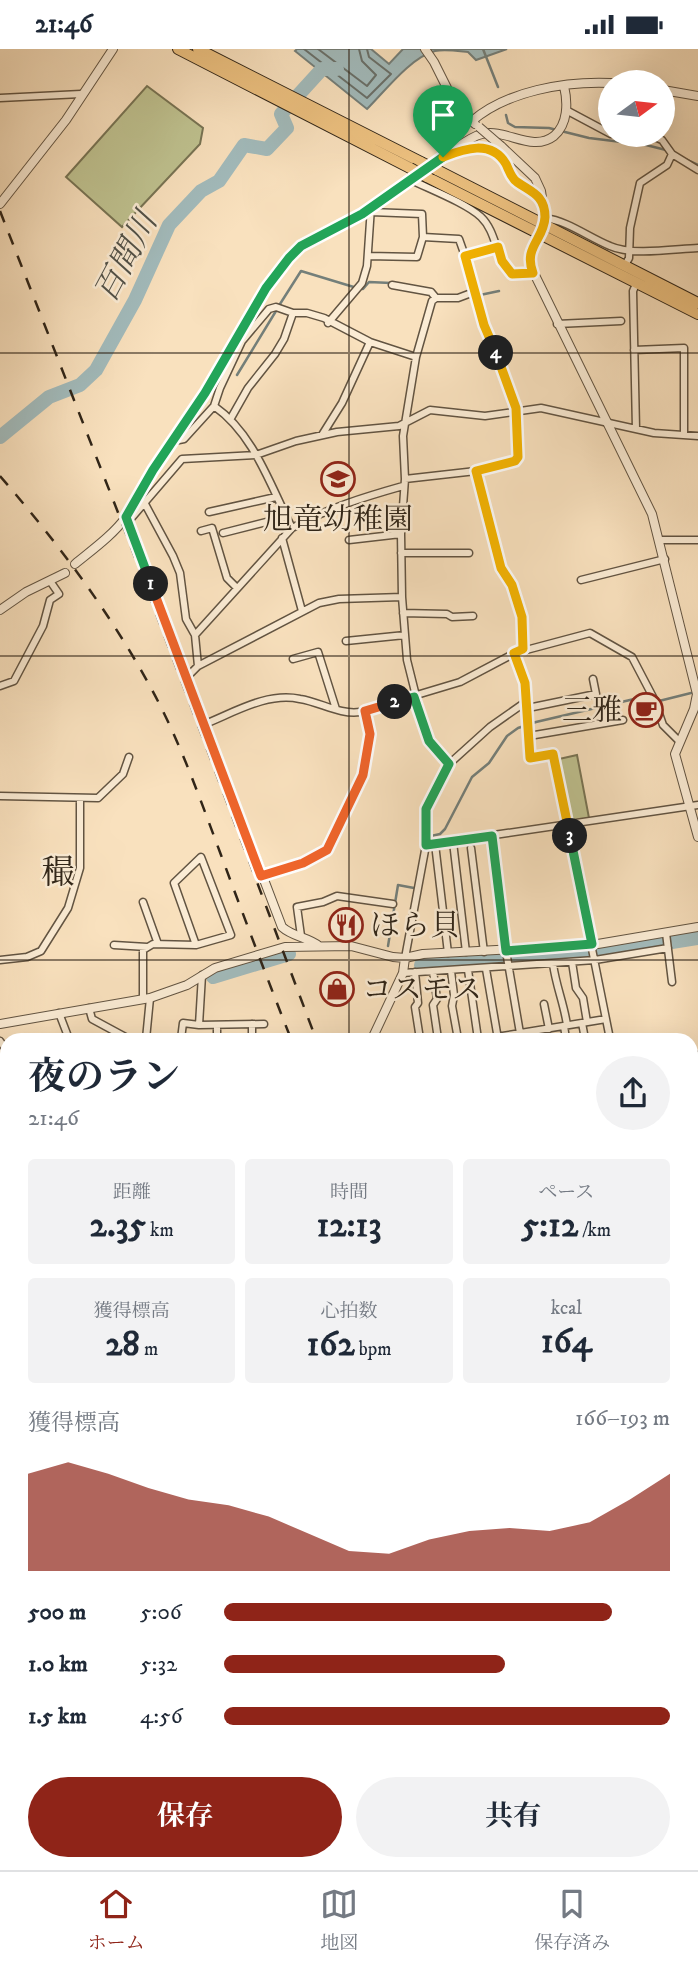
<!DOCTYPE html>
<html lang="ja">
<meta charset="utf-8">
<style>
body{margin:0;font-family:"IM FELL DW Pica","Noto Serif JP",serif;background:#f2f2f3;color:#1f2937;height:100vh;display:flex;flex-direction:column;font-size:26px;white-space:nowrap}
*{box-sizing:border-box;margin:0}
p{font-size:23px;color:#747a83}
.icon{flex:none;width:38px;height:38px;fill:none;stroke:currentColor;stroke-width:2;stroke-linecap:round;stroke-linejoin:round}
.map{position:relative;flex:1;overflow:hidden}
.sheet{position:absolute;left:0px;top:984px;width:698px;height:838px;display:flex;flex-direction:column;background:#fff;border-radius:21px 21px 0 0;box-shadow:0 7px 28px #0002}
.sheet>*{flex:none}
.needle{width:46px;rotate:75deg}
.tools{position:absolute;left:598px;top:21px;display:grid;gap:14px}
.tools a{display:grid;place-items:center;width:77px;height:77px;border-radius:50%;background:#fff;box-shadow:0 7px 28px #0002;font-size:35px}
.pin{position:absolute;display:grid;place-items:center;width:60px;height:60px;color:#fff;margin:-72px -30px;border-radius:50% 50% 50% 0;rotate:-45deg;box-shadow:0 0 7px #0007}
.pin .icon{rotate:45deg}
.km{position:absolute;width:35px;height:35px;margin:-18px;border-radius:50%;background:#222;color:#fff;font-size:19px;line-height:35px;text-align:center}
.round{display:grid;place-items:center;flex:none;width:74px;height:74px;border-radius:37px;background:#f2f2f3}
.headline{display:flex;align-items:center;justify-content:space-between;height:119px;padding:0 28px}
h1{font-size:38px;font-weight:700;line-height:52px}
.figures{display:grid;grid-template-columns:repeat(3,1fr);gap:10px;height:119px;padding:7px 28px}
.figures div{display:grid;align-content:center;border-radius:7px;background:#f2f2f3;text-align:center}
.figures b{font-size:35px;font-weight:700}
.figures small{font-size:19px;font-weight:400}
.figures p{font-size:19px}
.chart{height:196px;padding:14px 28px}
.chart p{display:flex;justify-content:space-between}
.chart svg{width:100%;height:126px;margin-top:7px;fill:#8f2418;opacity:.7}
.cta{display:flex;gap:14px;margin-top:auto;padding:14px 28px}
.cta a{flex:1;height:80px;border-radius:42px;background:#8f2418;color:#fff;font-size:28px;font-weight:700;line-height:80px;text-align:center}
.cta a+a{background:#f2f2f3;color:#1f2937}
ul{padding:0 28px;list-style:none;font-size:23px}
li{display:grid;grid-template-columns:112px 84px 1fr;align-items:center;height:52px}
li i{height:18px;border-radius:9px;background:#8f2418}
.status{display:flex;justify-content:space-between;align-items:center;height:49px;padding:0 35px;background:#fff;direction:ltr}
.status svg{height:19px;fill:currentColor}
.tab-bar{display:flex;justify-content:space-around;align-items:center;height:98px;border-top:2px solid #e0e1e3;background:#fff;font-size:19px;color:#747a83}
.tab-bar a{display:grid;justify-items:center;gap:4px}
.tab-bar .on{color:#8f2418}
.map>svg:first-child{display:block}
</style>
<div class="status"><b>21:46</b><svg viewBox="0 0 49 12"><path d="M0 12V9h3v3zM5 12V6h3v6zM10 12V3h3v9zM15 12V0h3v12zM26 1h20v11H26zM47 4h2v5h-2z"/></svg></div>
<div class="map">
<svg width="698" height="1821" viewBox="0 0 698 1821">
<rect width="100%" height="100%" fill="#f9e1be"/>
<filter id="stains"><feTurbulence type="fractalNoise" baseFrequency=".00286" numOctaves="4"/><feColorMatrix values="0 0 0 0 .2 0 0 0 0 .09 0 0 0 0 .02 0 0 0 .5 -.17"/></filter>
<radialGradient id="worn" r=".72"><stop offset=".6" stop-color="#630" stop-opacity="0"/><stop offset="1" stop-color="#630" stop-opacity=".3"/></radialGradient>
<path fill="#bfc290" stroke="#787454" stroke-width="2" d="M147,37L203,79L200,95L122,178L66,128Z
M577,706L589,769L571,773L559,710Z"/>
<path fill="#a2bbbc" stroke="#747f7a" stroke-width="2" d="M297,0H371L389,15L403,0H507L476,11L468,3C458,2 445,0 435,2C411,8 385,42 367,60L295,2Z"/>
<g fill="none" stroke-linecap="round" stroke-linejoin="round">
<path stroke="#69706a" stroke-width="2" d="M304,0L367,49L391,25L369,8L367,0
M318,0L367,37L376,26L362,12L359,0"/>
<path stroke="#747f7a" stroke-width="2.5" d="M483,0L498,38
M506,66L508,74L515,78L549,79L589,89L646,96L666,101
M685,110L698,116
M360,239L363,240L369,233L391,234
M480,246L499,242
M280,255L301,222L357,239
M237,326L276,262
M659,652L691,644
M431,787L440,785L445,780L472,728L489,714L507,687L518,679L536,673L647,647
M388,897L398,836L414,839
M691,1095L698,1094
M691,1372L698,1367
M1,1550L4,1591L7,1590
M691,1664L698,1662
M0,1677L7,1674
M691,1757L698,1753
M594,1815L596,1821
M269,1821L273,1815
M690,1821L691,1815"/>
<path stroke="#a2bbbc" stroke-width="14" d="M0,388L49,348L80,336L96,321L135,251L169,176L201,142L219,132L244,96L267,100L287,79L281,65L322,20H337
M421,916L590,906L698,889
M213,928L289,905"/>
<g stroke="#625442" stroke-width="9">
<path id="minor" d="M0,49L81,45
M566,61L611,85
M616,86L655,88L662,91L672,105L698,121
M409,130C429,140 466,154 481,168C503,189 492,232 533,224
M371,163L422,165L423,188
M545,169C568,172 588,188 610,197C632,207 674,200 698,199
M368,207L417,208L423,188L459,190L465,207
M625,216L629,209L630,179L640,134L667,116L672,105
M392,236L431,243L436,249
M328,274L362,234L367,217L371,158
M557,275L621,272
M237,289L242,292L269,260L276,258L293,264H307L324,269L370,293L416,308
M634,301L684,299V386
M214,357L220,339L242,292
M231,369L248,339L275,305L284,290L293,264
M636,380L633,242L637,233
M322,386L342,354L370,293
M174,392L184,390L214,357C254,385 270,436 292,479C328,459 364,448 403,437
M476,422L501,519L512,535L522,568L523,600
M405,430L476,422L515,412L518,408L516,359L506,328L484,276L465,207L498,198
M145,455L173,507L180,524L186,570L195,586L198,617
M209,463L276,448
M128,473L182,410L256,406L296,392L337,383L399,377L430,361L485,367L541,359L654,384L698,387
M201,482L212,479L227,529L237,539
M223,484L286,468
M282,489L302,562
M349,491L401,485
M660,491H698
M401,504H469
M581,531L665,510
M403,564L447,565L452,568L473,567
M195,586L292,479
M346,592L405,586
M293,610L318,603L336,660
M187,628L198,617L319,554L339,550L402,548
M0,637L14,632L43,577L50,551L59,545L50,532
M416,647L407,611L402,548L401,485L405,430L403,387L416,308L432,252L436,249H458L474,243
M414,648L429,692L449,715
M527,652L530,709L553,705L610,990
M528,659L596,645L593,630
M205,675C235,663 267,643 300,650C320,653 340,666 360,663L460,633L515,604
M529,687L623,671
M0,747L98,749L123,725L129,708
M492,787L506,902L521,990
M453,793L466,903
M435,795L448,904
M426,796L698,756
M471,799L484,903
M261,827L303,814L327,801L363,726L370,694L365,662
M143,853L158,895
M666,884L672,933
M301,887L297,858L323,853L337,847L393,855
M114,896L147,898
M405,909L426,796L427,760L449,715L490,678L527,652L525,634L515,604L590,584L632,608L654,650L663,676L679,692
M0,911L27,908L41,902L68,859L80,819V749
M572,913L576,939L583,949L587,973
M553,915C556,937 564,955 567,976
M486,920L498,990
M468,921L478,990
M433,922L437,950L433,956L438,990
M451,922L454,946L452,957L458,990
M415,923L418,954L415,958L420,990
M403,924L595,911L668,899
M143,950V901L153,895L196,896L231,886L201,808L174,834L196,896
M544,955L549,980
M89,959L92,970L129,990
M59,964L69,990
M582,974L585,990
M252,975V990
M199,976L202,926
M217,976V990
M564,977L566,990
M146,990L150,949
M181,990L183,974L199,976L264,975
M484,990L606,970
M0,992L7,1002
M691,1007L698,1006
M691,1077L698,1074
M0,1144L7,1142
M0,1179L7,1186
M691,1242H698
M691,1281L698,1274
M691,1284L698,1299
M0,1333L7,1325
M0,1392L7,1383
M0,1411L7,1417
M691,1467L698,1466
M0,1482L7,1497
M0,1543L7,1542
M691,1560L695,1569L698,1568
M691,1613L698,1610
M691,1660L698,1658
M0,1669L7,1667
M0,1700L7,1699
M0,1708L7,1742
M0,1782L7,1781
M691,1799L695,1821
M87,1815L88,1821
M174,1815L176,1821
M496,1815L522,1821
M669,1815L671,1821
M345,1821L346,1815
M352,1821L375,1815
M449,1821L472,1815"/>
</g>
<g stroke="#625442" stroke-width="10">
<path id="tertiary" d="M425,0L434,13L457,59L475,75
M663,41L698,47
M472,72C507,42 565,32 611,34
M501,97L535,129L541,142L545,169L531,200L530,216L652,465L697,645L694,660L675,705L698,788
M456,103C473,97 491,96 503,111C508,117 509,126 515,131C525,141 533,138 540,153
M0,155L66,71L113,0
M126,468L282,878C293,888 308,888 319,897
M75,515C92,501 113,486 126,468C136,454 143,437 152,422C169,395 189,370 206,343C229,304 270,217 306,194C325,183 345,177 363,164C391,145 418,125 446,106C457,99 469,88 482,85C506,79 532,104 554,87C568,75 568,54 564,37
M0,561L26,543L65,524
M0,975L150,949L187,936L215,919L285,898L351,897L393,908L405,909L423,905L592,896L698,878
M372,990L403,924L405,909
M691,1718L698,1716"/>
</g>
<g stroke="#302518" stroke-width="11">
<path id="secondary" d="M691,1746L698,1743
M641,1815L643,1821"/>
</g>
<g stroke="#302518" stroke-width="12">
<path id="primary" d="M178,0L410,119
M198,0L421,113
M437,121L698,254
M427,128L698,265
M691,1728L698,1726
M691,1736L698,1734
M383,1821L408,1815
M417,1821L439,1815"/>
</g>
<use href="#minor" stroke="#fbecd5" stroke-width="6"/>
<use href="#tertiary" stroke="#fbecd5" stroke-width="8"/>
<use href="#secondary" stroke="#fbecd5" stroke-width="9"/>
<use href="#primary" stroke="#ecc07f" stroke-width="10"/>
<path stroke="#302518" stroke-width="2.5" stroke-dasharray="12 12" stroke-linecap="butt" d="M0,162L119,466L316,990
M0,427C57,493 109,562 151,639C180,692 200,750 221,806C244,868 267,929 291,990
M608,1815L610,1821
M630,1815L633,1821"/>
<g stroke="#625442" stroke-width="10" stroke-linecap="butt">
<path id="tertiary-bridge" d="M479,78L501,97"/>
</g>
<g stroke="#302518" stroke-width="12" stroke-linecap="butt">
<path id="primary-bridge" d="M421,113L437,121
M410,119L427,128"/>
</g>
<use href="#tertiary-bridge" stroke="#fbecd5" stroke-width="8"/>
<use href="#primary-bridge" stroke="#ecc07f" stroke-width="10"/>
</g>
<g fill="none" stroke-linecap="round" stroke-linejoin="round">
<g stroke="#fff" stroke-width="14">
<path id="split-1" d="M151,535L126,468L153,421L205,344L266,239L289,209L301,197L362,165L443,108"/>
</g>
<g stroke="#fff" stroke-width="14">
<path id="split-2" d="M151,535L261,827L303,814L327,801L363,726L370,685L365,662L395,653"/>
</g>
<g stroke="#fff" stroke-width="14">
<path id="split-3" d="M395,653L414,648L429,692L449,715L426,760V796L492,787L506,902L592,895L570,787"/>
</g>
<g stroke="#fff" stroke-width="14">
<path id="split-4" d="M496,304L516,359L518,408L515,412L476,422L501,519L512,536L522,568L523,600L514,604L525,634L530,709L553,705L570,787"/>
</g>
<g stroke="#fff" stroke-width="14">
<path id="split-5" d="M443,108C464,100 491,90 506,115C509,121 511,129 517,133C531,143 545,146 545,168C544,191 523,198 533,224L512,225L502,212L498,198L465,207L484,276L496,304"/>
</g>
<use href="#split-1" stroke="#22a559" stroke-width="9"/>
<use href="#split-2" stroke="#f0652b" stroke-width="9"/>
<use href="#split-3" stroke="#22a559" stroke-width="9"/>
<use href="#split-4" stroke="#f5b400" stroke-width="9"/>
<use href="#split-5" stroke="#f5b400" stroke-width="9"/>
</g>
<path fill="none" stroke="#302518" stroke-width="2" stroke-opacity="0.55" d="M349,0V990M0,304H698M0,607H698M0,911H698M0,1214H7M691,1214H698M0,1518H7M691,1518H698M349,1815V1821"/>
<defs>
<g id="school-ring" transform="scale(1.75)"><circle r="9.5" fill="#fbecd5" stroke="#8f2418" stroke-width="1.5"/><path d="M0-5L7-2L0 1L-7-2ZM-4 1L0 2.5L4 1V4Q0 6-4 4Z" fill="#8f2418"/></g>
<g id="cafe-ring" transform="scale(1.75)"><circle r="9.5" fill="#fbecd5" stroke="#8f2418" stroke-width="1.5"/><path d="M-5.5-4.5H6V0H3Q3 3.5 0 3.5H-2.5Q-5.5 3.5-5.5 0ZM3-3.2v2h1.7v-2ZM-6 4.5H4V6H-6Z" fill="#8f2418"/></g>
<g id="restaurant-ring" transform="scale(1.75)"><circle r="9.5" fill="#fbecd5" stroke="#8f2418" stroke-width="1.5"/><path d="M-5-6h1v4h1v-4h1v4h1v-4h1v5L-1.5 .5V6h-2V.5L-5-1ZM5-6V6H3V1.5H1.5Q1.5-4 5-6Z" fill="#8f2418"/></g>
<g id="shop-ring" transform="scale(1.75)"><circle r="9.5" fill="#fbecd5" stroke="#8f2418" stroke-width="1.5"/><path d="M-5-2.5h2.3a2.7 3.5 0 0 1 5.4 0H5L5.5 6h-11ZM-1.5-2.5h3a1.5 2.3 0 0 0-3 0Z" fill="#8f2418"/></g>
</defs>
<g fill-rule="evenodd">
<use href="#school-ring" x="338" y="430"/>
<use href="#cafe-ring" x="646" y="661"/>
<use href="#restaurant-ring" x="346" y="876"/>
<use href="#shop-ring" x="337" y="940"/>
</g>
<g text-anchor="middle" stroke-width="5" stroke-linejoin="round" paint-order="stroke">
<g font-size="30" fill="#302518" stroke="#fbecd5" text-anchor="start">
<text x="338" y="480" text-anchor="middle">旭竜幼稚園</text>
<text x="622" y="671" text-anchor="end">三雅</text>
<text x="370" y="886">ほら貝</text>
<text x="362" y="950">コスモス</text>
</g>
<g font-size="32" font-style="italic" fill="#525249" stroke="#fbecd5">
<text transform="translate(125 208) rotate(-62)" y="11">百間川</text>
</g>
<g font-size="33" fill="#302518" stroke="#fbecd5">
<text x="58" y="834">穝</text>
</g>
</g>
<rect width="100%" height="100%" filter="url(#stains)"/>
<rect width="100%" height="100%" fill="url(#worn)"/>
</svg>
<div class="tools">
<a><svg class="needle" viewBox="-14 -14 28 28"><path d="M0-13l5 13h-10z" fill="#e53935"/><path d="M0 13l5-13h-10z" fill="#747a83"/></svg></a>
</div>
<div class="pin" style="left:443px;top:108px;background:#1e9e55"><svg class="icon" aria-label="arrive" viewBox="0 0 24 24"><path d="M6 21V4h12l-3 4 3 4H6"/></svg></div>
<b class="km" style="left:151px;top:535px">1</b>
<b class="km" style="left:395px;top:653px">2</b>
<b class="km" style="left:570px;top:787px">3</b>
<b class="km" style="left:496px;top:304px">4</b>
<section class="sheet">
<div class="headline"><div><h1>夜のラン</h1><p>21:46</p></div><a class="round"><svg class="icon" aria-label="share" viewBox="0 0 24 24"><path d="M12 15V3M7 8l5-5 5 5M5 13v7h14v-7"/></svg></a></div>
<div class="figures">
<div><p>距離</p><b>2.35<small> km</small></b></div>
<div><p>時間</p><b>12:13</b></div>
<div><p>ペース</p><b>5:12<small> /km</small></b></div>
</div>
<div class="figures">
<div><p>獲得標高</p><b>28<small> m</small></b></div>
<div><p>心拍数</p><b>162<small> bpm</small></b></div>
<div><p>kcal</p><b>164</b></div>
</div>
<div class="chart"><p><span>獲得標高</span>166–193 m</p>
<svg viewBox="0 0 160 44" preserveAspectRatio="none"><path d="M0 44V10L10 6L20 10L30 15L40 19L50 21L60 25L70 31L80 37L90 38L100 33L110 30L120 29L130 30L140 27L150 19L160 10V44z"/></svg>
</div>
<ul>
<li><b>500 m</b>5:06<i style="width:87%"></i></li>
<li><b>1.0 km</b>5:32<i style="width:63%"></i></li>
<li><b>1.5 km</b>4:56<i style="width:100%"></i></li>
</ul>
<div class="cta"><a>保存</a><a>共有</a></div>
</section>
</div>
<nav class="tab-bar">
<a class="on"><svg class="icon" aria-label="home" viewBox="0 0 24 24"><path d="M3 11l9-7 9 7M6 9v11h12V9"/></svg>ホーム</a>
<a><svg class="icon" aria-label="map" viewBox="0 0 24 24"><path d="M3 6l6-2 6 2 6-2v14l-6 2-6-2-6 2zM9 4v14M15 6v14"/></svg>地図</a>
<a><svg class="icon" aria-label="saved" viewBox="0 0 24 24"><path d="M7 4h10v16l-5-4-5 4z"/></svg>保存済み</a>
</nav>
